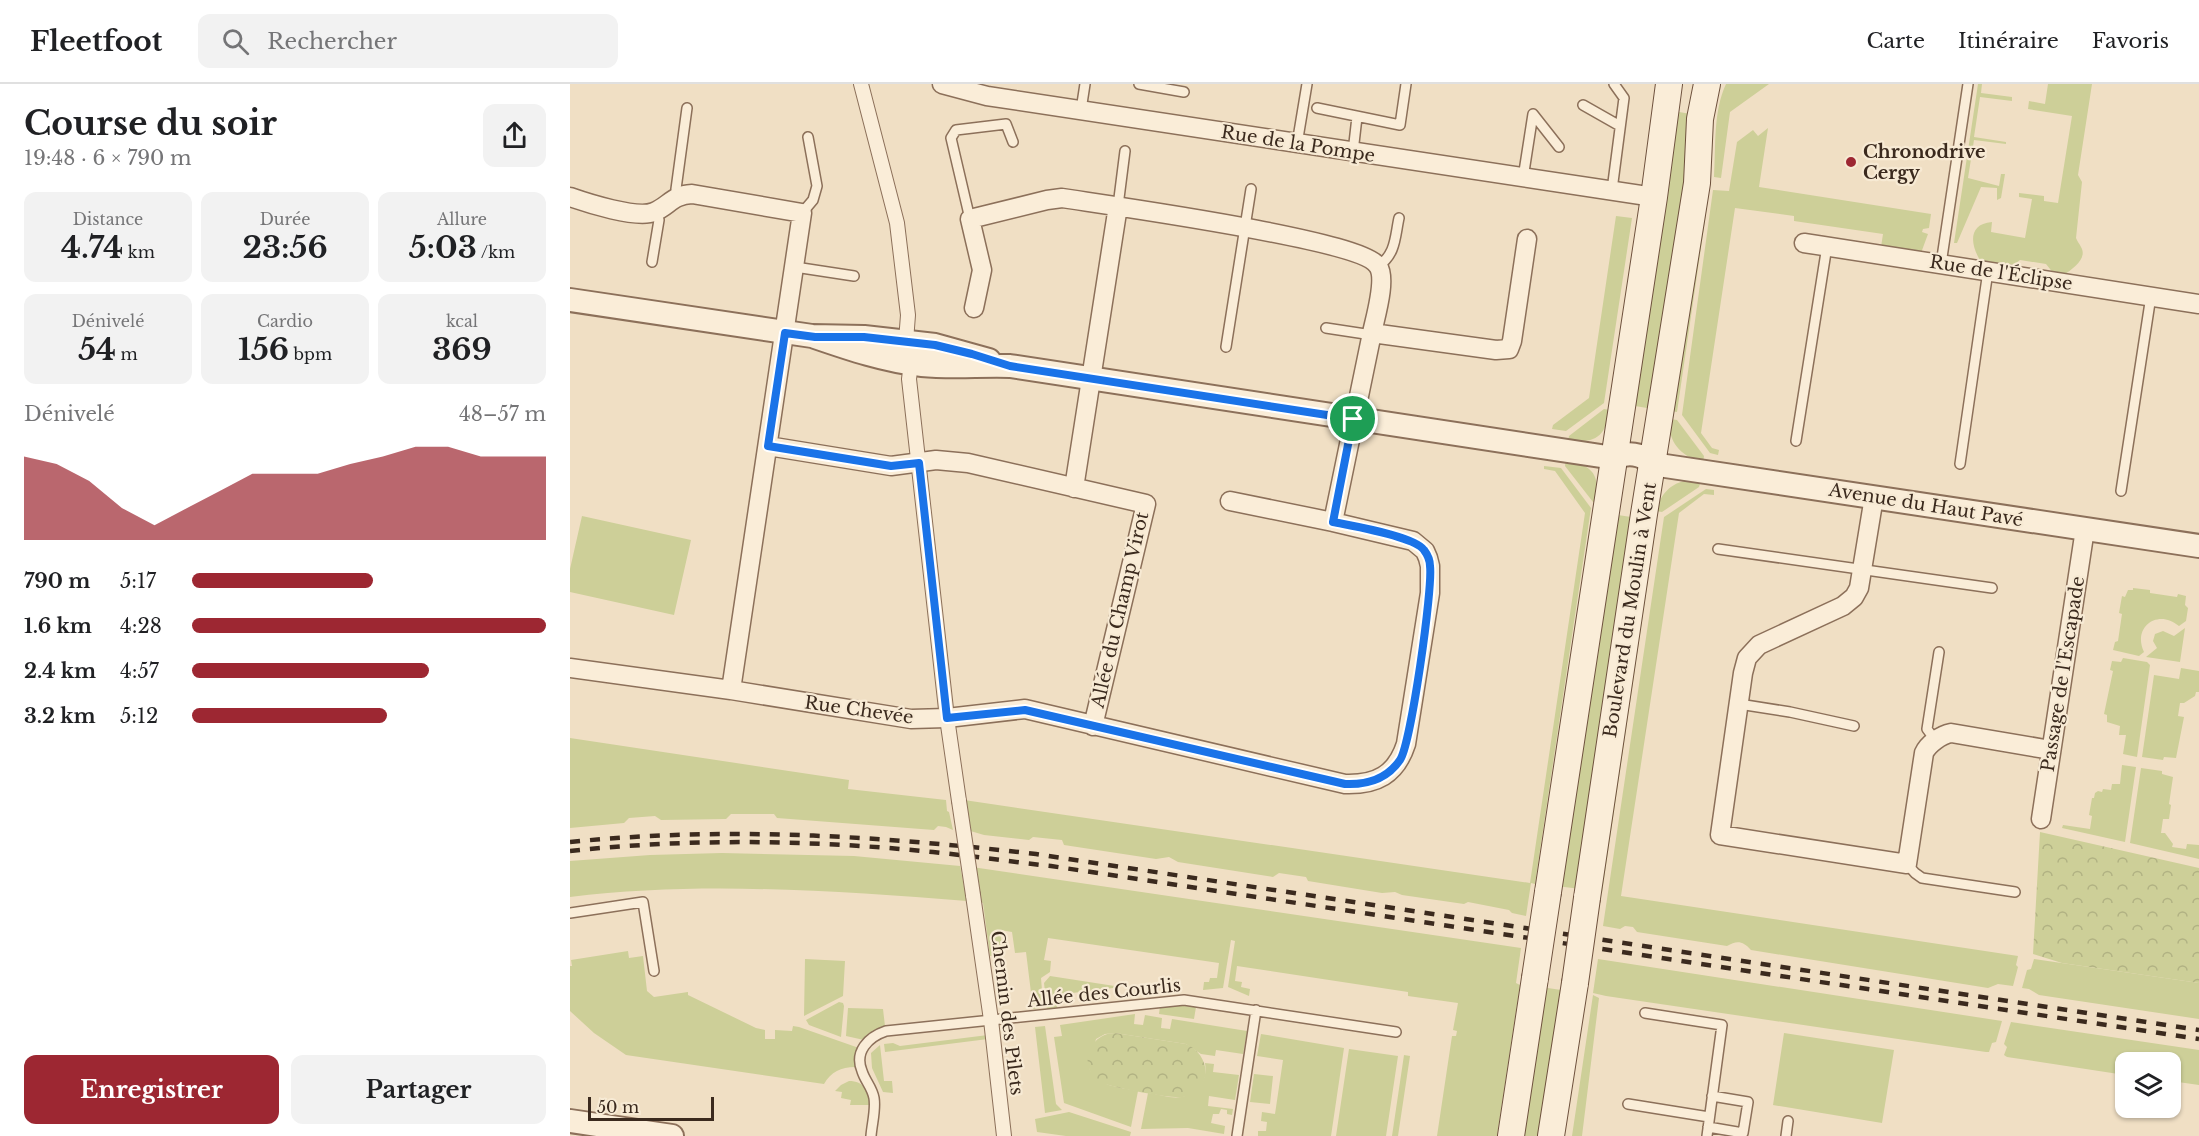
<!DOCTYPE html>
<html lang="fr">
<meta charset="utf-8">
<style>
body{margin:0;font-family:"Libre Baskerville",serif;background:#f2f2f2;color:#202124;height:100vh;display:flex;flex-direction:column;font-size:22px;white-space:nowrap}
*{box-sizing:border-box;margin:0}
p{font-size:20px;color:#757577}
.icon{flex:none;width:33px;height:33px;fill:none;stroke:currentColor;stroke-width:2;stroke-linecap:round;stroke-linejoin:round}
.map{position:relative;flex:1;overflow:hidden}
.sheet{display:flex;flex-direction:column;background:#fff;width:570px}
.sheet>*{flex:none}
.buttons{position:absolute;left:1545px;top:968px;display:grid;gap:12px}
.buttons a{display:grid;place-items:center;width:66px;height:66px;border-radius:12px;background:#fff;box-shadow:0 2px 4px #0004;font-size:30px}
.scale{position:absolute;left:18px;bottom:15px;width:126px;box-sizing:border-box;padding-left:6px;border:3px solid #3b2a1e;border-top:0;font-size:16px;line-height:21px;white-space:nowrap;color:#3b2a1e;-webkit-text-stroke:4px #f7ead4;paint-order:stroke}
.pin{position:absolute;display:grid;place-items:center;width:51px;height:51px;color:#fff;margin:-26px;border:3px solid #fff;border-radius:50%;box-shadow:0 2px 6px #0007}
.round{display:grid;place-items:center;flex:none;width:63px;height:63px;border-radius:12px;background:#f2f2f2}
.summary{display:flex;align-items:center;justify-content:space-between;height:102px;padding:0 24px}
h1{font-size:33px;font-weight:800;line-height:45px}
.metrics{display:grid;grid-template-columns:repeat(3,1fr);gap:9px;height:102px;padding:6px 24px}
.metrics div{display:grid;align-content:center;border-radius:12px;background:#f2f2f2;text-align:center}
.metrics b{font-size:30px;font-weight:800}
.metrics small{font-size:16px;font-weight:400}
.metrics p{font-size:16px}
.chart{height:168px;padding:12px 24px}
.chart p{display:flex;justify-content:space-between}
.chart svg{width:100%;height:108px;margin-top:6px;fill:#9d2732;opacity:.7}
.primary-button{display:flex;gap:12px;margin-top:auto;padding:12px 24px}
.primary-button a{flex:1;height:69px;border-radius:12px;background:#9d2732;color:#fff;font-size:24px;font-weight:800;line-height:69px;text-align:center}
.primary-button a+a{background:#f2f2f2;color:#202124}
ul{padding:0 24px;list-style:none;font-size:20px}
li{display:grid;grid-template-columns:96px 72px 1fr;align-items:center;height:45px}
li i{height:15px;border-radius:8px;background:#9d2732}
header{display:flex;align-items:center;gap:36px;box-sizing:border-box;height:84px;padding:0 30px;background:#fff;border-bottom:2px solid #e0e0e0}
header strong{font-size:28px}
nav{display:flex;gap:33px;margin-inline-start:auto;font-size:21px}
.search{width:420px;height:54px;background:#f2f2f2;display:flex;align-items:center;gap:15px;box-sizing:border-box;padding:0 21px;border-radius:12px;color:#757577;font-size:22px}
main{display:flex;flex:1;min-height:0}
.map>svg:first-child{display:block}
</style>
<header>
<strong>Fleetfoot</strong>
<div class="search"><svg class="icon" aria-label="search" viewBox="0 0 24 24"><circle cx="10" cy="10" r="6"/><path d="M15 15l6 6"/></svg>Rechercher</div>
<nav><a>Carte</a><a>Itinéraire</a><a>Favoris</a></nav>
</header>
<main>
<section class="sheet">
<div class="summary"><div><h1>Course du soir</h1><p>19:48 · 6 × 790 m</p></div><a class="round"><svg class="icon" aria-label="share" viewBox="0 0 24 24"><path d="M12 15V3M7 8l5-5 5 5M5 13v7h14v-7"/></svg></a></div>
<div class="metrics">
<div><p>Distance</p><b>4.74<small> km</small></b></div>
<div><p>Durée</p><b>23:56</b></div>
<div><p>Allure</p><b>5:03<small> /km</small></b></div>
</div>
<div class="metrics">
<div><p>Dénivelé</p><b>54<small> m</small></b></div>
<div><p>Cardio</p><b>156<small> bpm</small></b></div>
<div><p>kcal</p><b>369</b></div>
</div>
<div class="chart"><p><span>Dénivelé</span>48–57 m</p>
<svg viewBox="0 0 160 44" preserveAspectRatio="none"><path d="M0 44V10L10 13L20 20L30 31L40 38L50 31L60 24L70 17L80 17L90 17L100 13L110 10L120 6L130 6L140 10L150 10L160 10V44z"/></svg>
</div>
<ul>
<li><b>790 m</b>5:17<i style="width:51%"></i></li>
<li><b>1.6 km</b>4:28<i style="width:100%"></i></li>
<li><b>2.4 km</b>4:57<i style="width:67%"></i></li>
<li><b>3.2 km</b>5:12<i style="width:55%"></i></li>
</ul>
<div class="primary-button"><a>Enregistrer</a><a>Partager</a></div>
</section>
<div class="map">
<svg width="1629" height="1052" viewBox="0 0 1629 1052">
<defs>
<pattern id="forest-crowns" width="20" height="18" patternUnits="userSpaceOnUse" patternTransform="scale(1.5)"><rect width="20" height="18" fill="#cdcf98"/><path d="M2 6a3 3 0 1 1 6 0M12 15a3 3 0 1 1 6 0" fill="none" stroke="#b1b283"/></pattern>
</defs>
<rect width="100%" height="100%" fill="#f0dfc4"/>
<path fill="#cdcf98" d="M1156,0H1199L1160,28L1151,94L1144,93C1146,62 1143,28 1156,0Z
M1408,0H1412L1411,9L1442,13V17L1410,13L1404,53L1436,58V60L1404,56L1398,94L1429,102L1431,90H1435L1431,114L1427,116V104L1411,103L1387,159H1384Z
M1478,0H1522L1508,91L1512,98L1506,154C1507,157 1509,159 1511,163C1518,175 1502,185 1494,191L1484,190L1476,180L1450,176L1442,182L1412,179C1401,164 1396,140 1422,138L1421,148L1455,154L1462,115L1449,113V109L1474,112V117L1488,119L1502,32L1458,25L1459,17L1475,20Z
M1103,27L1121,30L1119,75L1083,325L1059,321Z
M1198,44L1189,103L1361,130L1359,144L1353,145L1352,148L1358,150L1351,169L1311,163L1313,150L1224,137V132L1165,124L1131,349L1142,364L1149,366L1148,371L1140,369L1112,331L1143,106L1159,107L1167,58L1183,46L1188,52Z
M1134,108L1139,109L1107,328L1101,327Z
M1046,132L1062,134L1034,319L996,347L982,345L983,341L1019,314Z
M1034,325L1040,326C1035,354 1025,359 998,357L999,352Z
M1100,335L1107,336L1134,372L1133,379C1112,372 1097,359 1100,335Z
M996,375C1023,383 1030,389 1026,418H1023L995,382Z
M974,382L991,384L1021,424L965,800L961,799L956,832L942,829L939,826L898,818L894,820L832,811L825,808L812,809L738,797L736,793L709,789L703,793L608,778L599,773L586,775L494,761L492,756L463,753L459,756L414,751L397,746L394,716L960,799L1015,429L985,387L974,385Z
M1119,396H1131L1129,403L1092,428L1086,427C1091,410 1100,399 1119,396Z
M1136,405L1144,406V411L1134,410L1109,429L1051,812L1448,872L1446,881L1448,883L1443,902L1428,900L1418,904L1181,866C1173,857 1167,856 1157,862L1067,848L1063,843L1055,842L1050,845L1033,842L1094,433Z
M1041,430L1068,434L1011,805L986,802Z
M12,432L121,456L104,531L0,508V485Z
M1085,435H1087L1032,809H1028Z
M1563,504L1580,506V509L1607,513L1608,510L1616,512L1615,521L1618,524L1616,537L1609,542C1588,524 1562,543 1574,568L1569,572L1543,566L1545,558L1548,557L1552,530L1549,529L1552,512L1555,513L1558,506H1563Z
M1615,544L1610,578L1576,573L1587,564L1583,557L1585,550L1593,547L1604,552Z
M1553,574L1577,578L1580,581L1567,673L1553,670L1556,651H1549L1550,642L1537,638V631L1534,630L1543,587L1540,586L1542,577L1551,578Z
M1611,584L1629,587V608H1626L1625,612L1614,619H1610L1608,632L1614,633L1606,674L1594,673L1593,676L1572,673L1584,591L1609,595Z
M0,654L279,696L278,705L376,716L377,727L379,728L383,746L376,743L368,742L364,746L207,734L204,730H161L156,735L91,736L85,732L59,734L54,739L0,744Z
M1552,681L1566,683L1555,758L1492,744L1493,741L1520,745L1522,732L1519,731L1522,714H1524L1525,709L1528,707L1532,708L1533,705L1541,706L1542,700H1550Z
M1571,684L1592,687V690L1603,693L1599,720L1601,721L1599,735H1593L1591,749H1595L1603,760L1602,763L1616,765L1617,760L1629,761V775L1560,759Z
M152,769L284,772L390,782L397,817C265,807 132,797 0,813V777L80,771Z
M402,783L951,864L946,899L950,901L927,1052H867L882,952H886L887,947L883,946L888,919L838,912V908L667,882L665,897L672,898L671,903L680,905L679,912L658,903L665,857L661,856L653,904L633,906L634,898H639L640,894H647L649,879L478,854L474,876L481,877L480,888L471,894L473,919L470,924L463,925L456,868L445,869L442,848L430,846L433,870L420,872L413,819L410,818L409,806H405Z
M58,867L59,874L73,872L77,907L84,913L118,908V911L186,944L195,946V955H205V946L222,947L223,942L229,943L289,964L286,970L285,983C271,983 261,988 254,1000L56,971L24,949L0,927V882H2L1,876Z
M235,875L275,877L273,912L234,932Z
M1028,875L1432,937L1426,958L1422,959L1419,968H1416L1036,912L1023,909Z
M1464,875L1629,899V935L1469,911L1459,905L1452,904L1457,886L1461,885Z
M480,892L551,903L486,911L487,924L477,926L474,899Z
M971,903L998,907L975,1052H948Z
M1023,911L1029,914L1012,1052H1002Z
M269,918L273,919L274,922L271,953L239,941L236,936Z
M600,921L626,923L624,935L589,930L590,922Z
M278,924L313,925L315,942L303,948L294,956L276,952Z
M565,930L564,940L573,941L575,931L592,934L591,944L600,945L602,935L677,947L673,970L646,966L645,972L631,970L616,960L545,949L535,950L526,955L519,984C528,1003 549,1003 568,1007L561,1043L494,1019L484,953L492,952L490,941Z
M1441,938L1629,966V1001L1601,997L1600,978H1556L1555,991L1437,973L1434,971L1437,963L1434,960Z
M475,942L486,1020L492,1026L475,1029L465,943Z
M1214,949L1324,966L1312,1039L1203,1021Z
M691,950L774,964L761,1052H688V1047H696L697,1038L691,1037L692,1028L705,1030L713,976L687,972Z
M418,951V955L315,968L314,960L323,959L330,962Z
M310,961L314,997H322L323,1009L313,1008L302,984L301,969Z
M779,965L828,972L816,1052H766Z
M834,971L840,972L828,1052H822Z
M635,979L644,980L643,988L669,991L665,1016L639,1012L638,1022L663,1025L662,1031L657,1030V1026L651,1025L649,1030H643L641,1039L655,1042L654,1050L618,1044L571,1045L578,1009C588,1010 601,1015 611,1013C628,1010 638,996 635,979Z
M684,990L703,992L700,1020L680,1018Z
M279,997C294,997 299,1007 299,1021H280L281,1016L271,1014L272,1008L265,1007L271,1001Z
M499,1028L561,1048L560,1052H496L467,1048L465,1035Z"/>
<path fill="url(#forest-crowns)" d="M1470,748L1629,784V899L1492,879L1463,870Z
M545,949L616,960C635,968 644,993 625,1008C621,1011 617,1013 612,1013C602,1015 538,1003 530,998C506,982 520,949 545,949Z"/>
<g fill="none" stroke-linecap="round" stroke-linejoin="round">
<g stroke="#8c705a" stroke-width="12">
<path id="service" d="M569,0L614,8
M1013,21L1050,42
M747,24L830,41L836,0
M511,26L515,0
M727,60L737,0
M783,68L787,33
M953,94L963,30L989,63
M1042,106L1054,14L1044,0
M107,112L106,105L117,24
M548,122L555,67
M232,129L243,116L247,102L238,53
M400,135L381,54L386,46L436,40L443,58
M82,178L89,136L86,127
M1371,180L1398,0
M808,182C826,171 825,152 829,134
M225,183L284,192
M756,244L802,251
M656,263L681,105
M1226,357L1257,162
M1390,380L1418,187
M1551,407L1581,212
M1148,465L1422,504
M1169,620L1220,628L1284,642
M1366,657L1357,645L1369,568
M1337,780L1345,789L1352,794L1445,808
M0,829L73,818L84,887
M1075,929L1152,941L1137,1052
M1058,1020L1139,1033
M1138,1043L1173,1049L1178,1018L1142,1012
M301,1052C302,1039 306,1026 304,1014C302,1003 295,997 292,987C284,968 298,953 316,947L614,916L826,948
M667,1052L686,926
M1216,1052L1218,1037"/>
</g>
<g stroke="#8c705a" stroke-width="16">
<path id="pedestrian" d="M291,0L327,139L338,231L336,257
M341,279L339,295L377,634L389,717
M403,811L421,936L434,1052"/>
</g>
<g stroke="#8c705a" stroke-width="21">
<path id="minor" d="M372,0L417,12L1084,113
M0,113C17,119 67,135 84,128C99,122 102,111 122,110L232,129L161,606
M1234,159L1629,220
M404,224L412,186L400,135L477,116L492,114C536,121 792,156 808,182C817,195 805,234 802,249
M198,362L321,382L366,376L398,379L576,420L523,642
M504,404L548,122
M1304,413L1289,504L1284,513L1273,522L1189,561L1177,574L1173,589L1150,751L1337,780L1354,669C1358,660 1371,651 1381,649L1481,666
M660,417L763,438
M0,584L161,606L341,635L377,634L455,625L775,700C806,701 826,691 836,660L860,509V482L858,474L855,467L843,457L763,438L802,249L926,266L939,265L942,257L957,155
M1471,735L1515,445"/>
</g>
<g stroke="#8c705a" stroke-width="26">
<path id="tertiary" d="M0,216L242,252L294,253L365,261L419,276
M245,253C280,265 315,277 352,281C381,284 411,281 440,282L1044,374
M1044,374C1057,368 1072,369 1082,380
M1082,380L1629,462
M0,1037L102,1052"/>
</g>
<g stroke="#6e513d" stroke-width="28">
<path id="secondary" d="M978,808L1084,113L1099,0
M1017,814L1074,430L1127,99L1130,35L1137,0
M941,1052L965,894
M981,1052L1005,899"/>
</g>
<use href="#service" stroke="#faedd8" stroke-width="9"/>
<use href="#pedestrian" stroke="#faedd8" stroke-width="14"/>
<use href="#minor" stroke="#faedd8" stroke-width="18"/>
<use href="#tertiary" stroke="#faedd8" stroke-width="22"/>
<use href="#secondary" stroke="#faedd8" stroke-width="26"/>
<path stroke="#3b2a1e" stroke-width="4.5" stroke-dasharray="10 10" stroke-linecap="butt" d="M0,758C159,742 309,752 466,770L1629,946
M0,767C121,754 243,756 363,768C403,772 442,778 481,782L1629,955"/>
<g stroke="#8c705a" stroke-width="16" stroke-linecap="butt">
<path id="pedestrian-bridge" d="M389,717L403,811"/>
</g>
<g stroke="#6e513d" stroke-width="28" stroke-linecap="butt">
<path id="secondary-bridge" d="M965,894L978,808
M1005,899L1017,814"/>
</g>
<use href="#pedestrian-bridge" stroke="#faedd8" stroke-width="14"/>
<use href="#secondary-bridge" stroke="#faedd8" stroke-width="26"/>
</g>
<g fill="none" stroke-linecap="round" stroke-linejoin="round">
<g stroke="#fff" stroke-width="12">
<path id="route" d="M215,249L245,253H294L365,261L402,270L440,282L783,335L763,438C782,442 844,452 854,466C857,470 860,477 860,482C863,504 841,660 830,676C817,695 797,701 775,700L455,626L377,634L349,379L321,382L198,362Z"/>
</g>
<use href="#route" stroke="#1a73e8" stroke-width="8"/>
</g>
<circle fill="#9d2732" stroke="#f7ead4" stroke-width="2" cx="1281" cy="78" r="6"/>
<g text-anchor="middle" stroke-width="4.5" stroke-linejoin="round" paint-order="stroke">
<g font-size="18" fill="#3b2a1e" stroke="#f7ead4">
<text transform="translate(728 60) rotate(9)" y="6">Rue de la Pompe</text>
<text transform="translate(1431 189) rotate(9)" y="6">Rue de l'Éclipse</text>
<text transform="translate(1356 421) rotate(9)" y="6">Avenue du Haut Pavé</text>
<text transform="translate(550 526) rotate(-77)" y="6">Allée du Champ Virot</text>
<text transform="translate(1060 526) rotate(-81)" y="6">Boulevard du Moulin à Vent</text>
<text transform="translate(1493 590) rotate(-81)" y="6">Passage de l'Escapade</text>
<text transform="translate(289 626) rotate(8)" y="6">Rue Chevée</text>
<text transform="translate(534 909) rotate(-6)" y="6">Allée des Courlis</text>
<text transform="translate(437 929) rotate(83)" y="6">Chemin des Pilets</text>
</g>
<g font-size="18" font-weight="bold" fill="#3b2a1e" stroke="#f7ead4" text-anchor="start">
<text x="1293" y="74">Chronodrive<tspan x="1293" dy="21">Cergy</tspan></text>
</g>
</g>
</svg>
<div class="buttons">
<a><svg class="icon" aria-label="layers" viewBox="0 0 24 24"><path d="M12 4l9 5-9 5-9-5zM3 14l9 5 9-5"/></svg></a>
</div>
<div class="scale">50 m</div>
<div class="pin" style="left:783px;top:335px;background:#1e9e55"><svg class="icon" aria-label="arrive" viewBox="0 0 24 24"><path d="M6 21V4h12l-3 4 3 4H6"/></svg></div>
</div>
</main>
